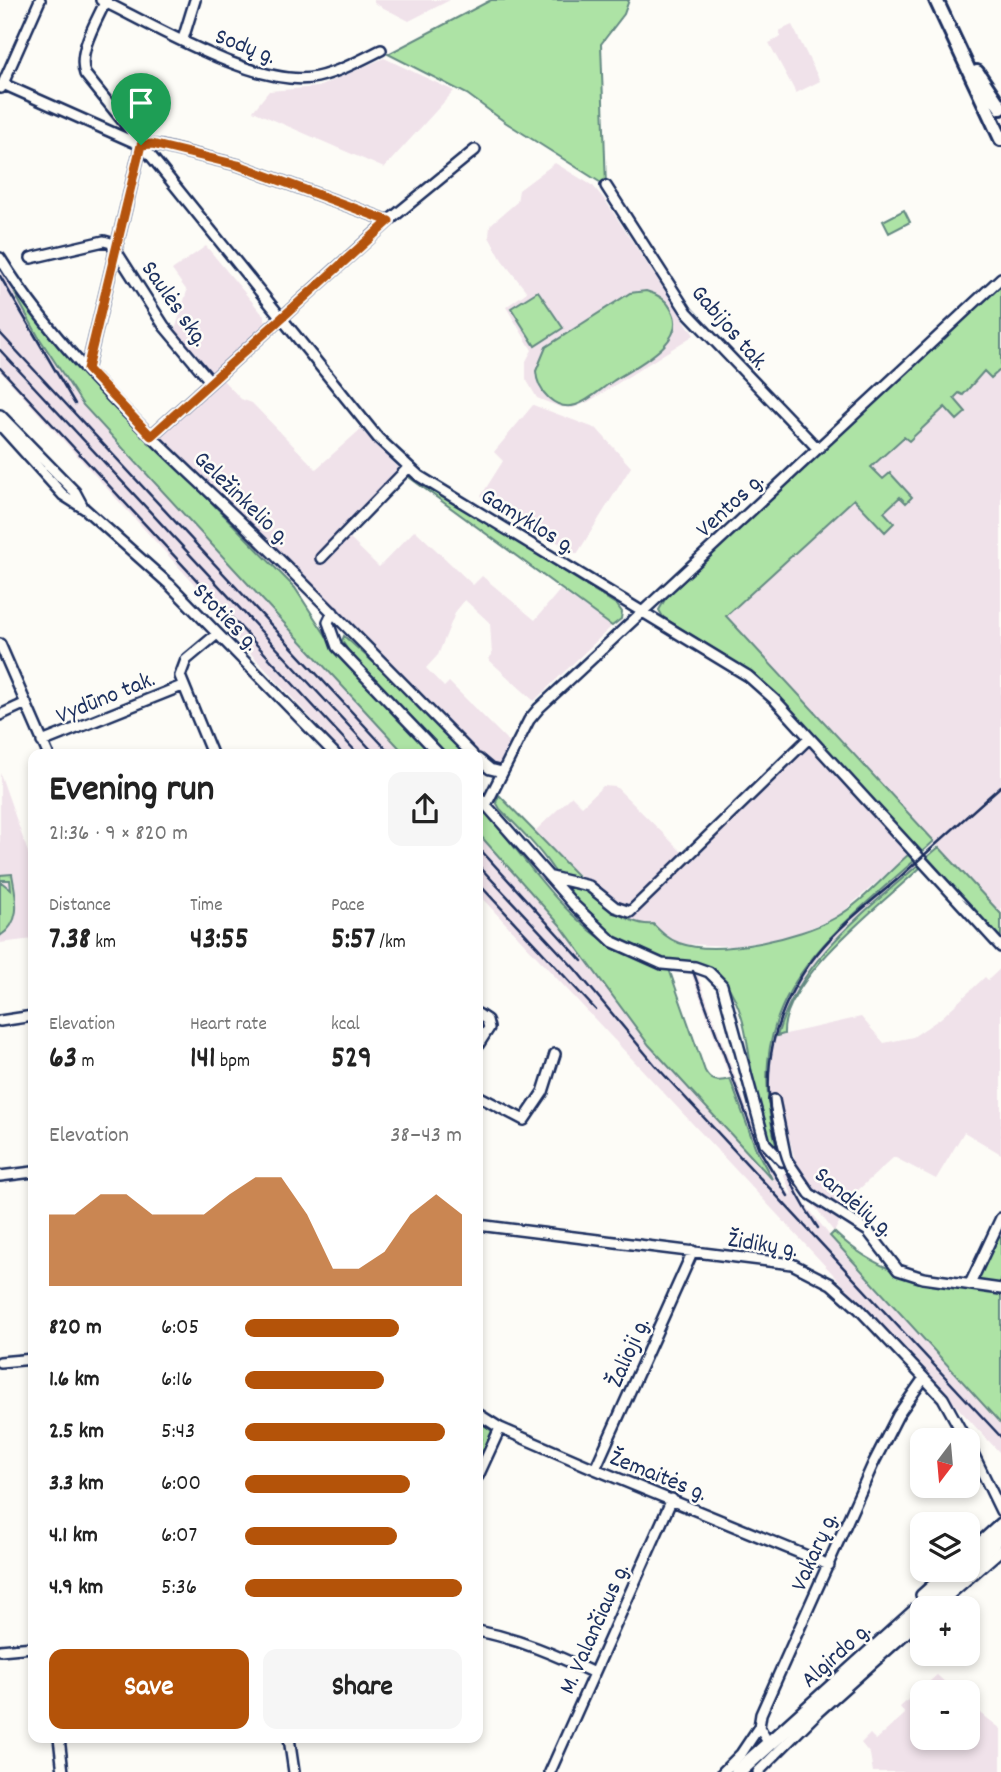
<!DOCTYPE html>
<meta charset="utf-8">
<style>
body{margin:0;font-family:Dekko,sans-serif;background:#f6f6f6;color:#222;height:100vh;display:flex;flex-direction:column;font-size:26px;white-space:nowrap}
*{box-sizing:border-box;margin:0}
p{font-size:23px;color:#767676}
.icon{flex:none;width:38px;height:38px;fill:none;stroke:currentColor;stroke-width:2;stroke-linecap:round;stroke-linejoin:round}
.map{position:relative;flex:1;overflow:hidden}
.side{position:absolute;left:28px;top:749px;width:455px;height:994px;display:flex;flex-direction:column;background:#fff;border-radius:14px;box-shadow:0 4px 10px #0003}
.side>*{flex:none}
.needle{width:46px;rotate:196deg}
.tools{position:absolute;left:910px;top:1428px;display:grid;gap:14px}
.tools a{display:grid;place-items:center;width:70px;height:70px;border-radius:14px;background:#fff;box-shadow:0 4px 10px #0003;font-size:35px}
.pin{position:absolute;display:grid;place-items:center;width:60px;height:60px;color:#fff;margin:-72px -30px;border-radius:50% 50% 50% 0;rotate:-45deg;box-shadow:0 0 7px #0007}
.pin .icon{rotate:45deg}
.round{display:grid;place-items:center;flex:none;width:74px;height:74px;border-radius:14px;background:#f6f6f6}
.summary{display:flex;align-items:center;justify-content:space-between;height:119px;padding:0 21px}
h1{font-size:38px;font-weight:700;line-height:52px}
.stats{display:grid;grid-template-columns:repeat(3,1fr);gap:10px;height:119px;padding:7px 21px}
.stats div{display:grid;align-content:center}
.stats b{font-size:30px;font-weight:700}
.stats small{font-size:19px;font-weight:400}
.stats p{font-size:19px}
.chart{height:196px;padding:14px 21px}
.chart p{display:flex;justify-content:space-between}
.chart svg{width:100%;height:126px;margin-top:7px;fill:#b45309;opacity:.7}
.cta{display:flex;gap:14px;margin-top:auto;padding:14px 21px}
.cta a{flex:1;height:80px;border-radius:14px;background:#b45309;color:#fff;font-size:28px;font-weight:700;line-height:80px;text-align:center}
.cta a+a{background:#f6f6f6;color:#222}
ul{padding:0 21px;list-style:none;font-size:23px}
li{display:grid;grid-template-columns:112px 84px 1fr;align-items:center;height:52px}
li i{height:18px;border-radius:9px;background:#b45309}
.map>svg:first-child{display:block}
</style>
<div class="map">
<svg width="1001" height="1772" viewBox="0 0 1001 1772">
<rect width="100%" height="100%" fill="#fdfcf7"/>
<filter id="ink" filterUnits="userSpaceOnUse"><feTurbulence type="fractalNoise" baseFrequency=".0143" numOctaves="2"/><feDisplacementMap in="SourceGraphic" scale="14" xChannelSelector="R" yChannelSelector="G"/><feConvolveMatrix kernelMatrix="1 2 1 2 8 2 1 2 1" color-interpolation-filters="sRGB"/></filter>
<g filter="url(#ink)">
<path fill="#f0e2ea" d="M374,0H450L409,21L374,3Z
M792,25L820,81L796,93L769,43L781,37L779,31Z
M384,58L454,91L384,168L253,111L269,91L318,87Z
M555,163L593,186L605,200L694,335L588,402L573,408L560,407L537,398L526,379V361L532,350L506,307L527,292L502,260L489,237L490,225L517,202L519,190Z
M206,246L264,316L266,322L209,375L174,333L187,291L172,270Z
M0,267L38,337L83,405L405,754H344L227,628L217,609L0,371Z
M1001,369V914L726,616L855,498L886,531L894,523L884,512L890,473L883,480L871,467L905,436L909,440L945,407L957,420L953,398L960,392L962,395L984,370L991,378Z
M220,377L241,399L252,403L316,469L361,429L406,475L346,535L379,567L415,530L473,585L482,576L535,620L560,590L612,626L534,701L488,659L492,655L490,623L465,600L456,611L438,655L426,668L444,687L449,682L512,745L494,778L478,764V754H467L404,690L383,673L150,441Z
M533,405L597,429L631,467L577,554L481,496L503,461L494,452Z
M807,743L908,855L837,917L788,937L734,946L682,944L667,938L653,924L643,926L620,913L587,890L581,879L535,831L572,796L582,806L603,786L616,787L688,858Z
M0,773L31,861L33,889V939L0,943Z
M478,833L560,925L649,1045L770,1174L756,1149L690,970L695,968L761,1147L779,1180L794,1199L783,1174L788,1171L805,1204L830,1236L1001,1424V1454L478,894Z
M914,861L918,865L820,955L789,1003L777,1036L861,1017L884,1043L913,1037L941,1018L985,977L988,980L1001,968V1154L964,1132L936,1179L894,1157L856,1192L834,1232L804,1192L779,1102H771L781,1151L778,1152L767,1101L768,1054L782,1007L803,969L835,930Z
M937,1675L956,1692H922V1738H968V1703L1001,1729V1772H873L870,1754L861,1743L870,1734L876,1740L905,1714L900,1707Z"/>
<path fill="#ade3a5" stroke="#648982" stroke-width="2" d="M491,0H629L624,14L601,44L606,186L505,122L467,94L388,54Z
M904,210L910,222L889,233L883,221Z
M1001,283V369L991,378L984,371L963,395L959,393L954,398L966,412L957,420L945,407L909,441L904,437L871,467L883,479L890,473L912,497L906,503L900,497L884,512L894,523L885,532L854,499L726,616L934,841L922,852L755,674L663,617L659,610L667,596Z
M538,291L563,328L535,346L511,308Z
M646,291C657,294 666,299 671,309C691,342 633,367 613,381C602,388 589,401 576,405C555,411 537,391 536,371L546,347L630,293Z
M14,292L84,372L295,588L334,648L434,754H405L83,405L38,336Z
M410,473L617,605L622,612L621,619L612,626L406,475Z
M344,636L404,690L467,754H445L355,661L342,641Z
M499,795L581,879C592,899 630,927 653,924C661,932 668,939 679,943C718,957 800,938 835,918C862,903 885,875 908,855L914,861C815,947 738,1007 778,1152C740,1108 763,1031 722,977C710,960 685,964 667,960C651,956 632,950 618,940C592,922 572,894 553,869C538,847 519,828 500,809L496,802Z
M478,802C518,848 556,911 609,944C628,955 648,962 669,969L705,1071C711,1082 718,1082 730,1079L756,1149L772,1179L649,1045L560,925L478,833Z
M939,847L1001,914V938L927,857Z
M918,865L920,868C882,904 782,979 784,1034L777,1036C799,961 861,915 918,865Z
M12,874C16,898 23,921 0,936V881L11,890L10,880H0V875Z
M834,1232C877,1272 917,1281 973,1290L997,1236L1001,1237V1424L830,1236Z
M478,1420L493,1432L478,1464V1447L482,1439L478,1433Z"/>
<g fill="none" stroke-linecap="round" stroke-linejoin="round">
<g stroke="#1b2f5e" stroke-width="14">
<path id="minor" d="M101,0C154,26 261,90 317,77C339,72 361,60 381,50
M106,0C97,21 77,51 85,74L378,438L419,476L748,676L775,700L1001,947
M183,39L195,0
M3,84L136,143L161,146L238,165L389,221
M1,88L40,0
M606,186L687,312L817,448
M0,258C63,360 157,441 243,524C321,599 396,677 472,754
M31,258L104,241L111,243L164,326L211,382
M87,369L141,145
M0,415L75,492L82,505
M0,425L63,495L85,509L169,584L335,754
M151,436L392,218L475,150
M321,558L408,468
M333,612L328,622L337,647L439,754
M0,644L48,754
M0,715L26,703
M42,742L182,686
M212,754L180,676L186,660L217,634
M478,759L490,769L502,772
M478,795L486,805
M551,877L589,886L615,907L630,912L809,738
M478,1014L487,1020L489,1028L478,1045
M0,1021L33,1016
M478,1096L524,1120L543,1092L555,1054
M774,1100L786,1159L810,1194L868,1231L898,1270L923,1278L1001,1289
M786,1159L782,1161L765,1143L722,985L709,972L695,967L662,964L613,942L574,905L486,805L529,720L539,708L1001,278
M0,1176L33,1172
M478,1225L792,1264L831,1284L859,1309L943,1398L966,1440
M970,1284L1001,1218
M0,1362L33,1359
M478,1414L500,1428L595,1469L829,1565
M968,1443L1001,1511
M595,1469L693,1251
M478,1476L500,1428
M968,1553L1001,1523
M921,1595L949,1570
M934,1608L1001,1550
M478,1631C519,1639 556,1655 594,1673
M0,1650L33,1647
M59,1738L63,1772
M289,1738L294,1772
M769,1744L759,1727L761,1714L873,1464L898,1415L924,1378
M550,1772L672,1499
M723,1772L741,1754L759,1727
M758,1772L818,1712L922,1619"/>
</g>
<g stroke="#1b2f5e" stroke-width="18">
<path id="secondary" d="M936,0L1001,139
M977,72L1001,108"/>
</g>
<g stroke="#1b2f5e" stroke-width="19">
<path id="primary" d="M968,1565L1001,1535
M738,1772L962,1570"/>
</g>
<use href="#minor" stroke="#fdfcf7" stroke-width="9"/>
<use href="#secondary" stroke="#fdfcf7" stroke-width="12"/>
<use href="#primary" stroke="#fdfcf7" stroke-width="14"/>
<path stroke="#1b2f5e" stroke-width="2.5" d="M0,276L75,404
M0,333L391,754
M0,350L375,754
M0,368L358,754
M478,847L582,961
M478,865L575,969L655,1065L1001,1437
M478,883L595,1009
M693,971L759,1149L788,1196
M818,1228C757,1139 748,1041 817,954C840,925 871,902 899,878C933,847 967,816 1001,786"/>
</g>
</g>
<g fill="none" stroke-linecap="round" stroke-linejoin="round" filter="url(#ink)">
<g stroke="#fff" stroke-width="14">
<path id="route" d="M152,144L238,165L389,221L151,436L87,369L141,145Z"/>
</g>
<use href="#route" stroke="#b45309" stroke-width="9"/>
</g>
<g text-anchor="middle" stroke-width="5" stroke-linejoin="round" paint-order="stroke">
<g font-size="24" fill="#1b2f5e" stroke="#fdfcf7">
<text transform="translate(246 45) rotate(21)" y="8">Sodų g.</text>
<text transform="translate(176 303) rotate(55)" y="8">Saulės skg.</text>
<text transform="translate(731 327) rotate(49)" y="8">Gabijos tak.</text>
<text transform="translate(243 497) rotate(44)" y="8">Geležinkelio g.</text>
<text transform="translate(729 504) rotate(-43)" y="8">Ventos g.</text>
<text transform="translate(529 520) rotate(31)" y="8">Gamyklos g.</text>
<text transform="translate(227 616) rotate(46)" y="8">Stoties g.</text>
<text transform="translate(105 696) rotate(-22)" y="8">Vydūno tak.</text>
<text transform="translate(855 1201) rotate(40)" y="8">Sandėlių g.</text>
<text transform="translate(763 1243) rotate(9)" y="8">Židikų g.</text>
<text transform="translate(627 1352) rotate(-66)" y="8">Žalioji g.</text>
<text transform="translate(659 1474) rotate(22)" y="8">Žemaitės g.</text>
<text transform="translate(813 1551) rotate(-66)" y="8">Vakarų g.</text>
<text transform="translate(593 1628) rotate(-66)" y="8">M. Valančiaus g.</text>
<text transform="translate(835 1654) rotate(-42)" y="8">Algirdo g.</text>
</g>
</g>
</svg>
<div class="tools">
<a><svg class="needle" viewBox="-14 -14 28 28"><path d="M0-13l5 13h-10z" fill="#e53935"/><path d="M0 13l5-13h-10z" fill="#767676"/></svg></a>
<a><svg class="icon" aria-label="layers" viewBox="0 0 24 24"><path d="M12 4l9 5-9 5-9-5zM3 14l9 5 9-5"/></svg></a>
<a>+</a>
<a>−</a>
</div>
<div class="pin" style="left:141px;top:145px;background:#1e9e55"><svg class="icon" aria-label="arrive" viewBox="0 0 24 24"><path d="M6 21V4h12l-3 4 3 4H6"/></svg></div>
<section class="side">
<div class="summary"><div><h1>Evening run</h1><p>21:36 · 9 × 820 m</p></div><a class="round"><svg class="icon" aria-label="share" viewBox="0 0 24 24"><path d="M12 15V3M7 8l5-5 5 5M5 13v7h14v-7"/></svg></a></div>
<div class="stats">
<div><p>Distance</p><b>7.38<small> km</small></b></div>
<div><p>Time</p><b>43:55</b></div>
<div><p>Pace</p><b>5:57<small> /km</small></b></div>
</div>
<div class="stats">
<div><p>Elevation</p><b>63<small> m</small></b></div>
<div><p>Heart rate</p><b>141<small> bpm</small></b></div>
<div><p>kcal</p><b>529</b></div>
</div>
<div class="chart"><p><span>Elevation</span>38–43 m</p>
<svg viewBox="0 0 160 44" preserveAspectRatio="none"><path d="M0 44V19L10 19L20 12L30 12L40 19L50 19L60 19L70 12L80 6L90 6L100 19L110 38L120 38L130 32L140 19L150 12L160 19V44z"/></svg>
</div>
<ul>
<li><b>820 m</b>6:05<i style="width:71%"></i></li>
<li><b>1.6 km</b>6:16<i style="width:64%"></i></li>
<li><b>2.5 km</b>5:43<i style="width:92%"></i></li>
<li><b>3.3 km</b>6:00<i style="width:76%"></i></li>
<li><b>4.1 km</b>6:07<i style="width:70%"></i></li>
<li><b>4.9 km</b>5:36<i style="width:100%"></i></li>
</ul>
<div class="cta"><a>Save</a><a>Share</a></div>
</section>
</div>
